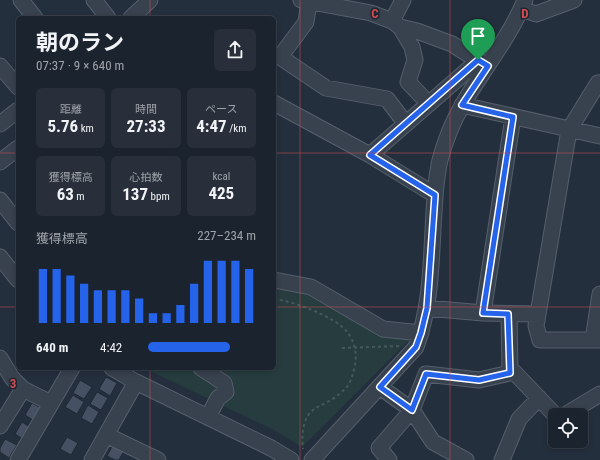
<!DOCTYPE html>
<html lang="ja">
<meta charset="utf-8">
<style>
body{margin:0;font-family:"Roboto Condensed","Noto Sans JP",sans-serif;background:#282f3a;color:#f1f3f6;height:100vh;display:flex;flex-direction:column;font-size:15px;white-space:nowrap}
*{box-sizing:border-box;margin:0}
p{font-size:13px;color:#a0a4aa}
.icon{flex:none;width:22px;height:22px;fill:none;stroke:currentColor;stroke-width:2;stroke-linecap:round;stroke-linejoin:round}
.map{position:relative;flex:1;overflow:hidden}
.side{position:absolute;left:16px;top:16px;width:260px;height:354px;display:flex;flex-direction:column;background:#1b232e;border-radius:6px;box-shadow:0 2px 6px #0003,0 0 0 1px #39404a}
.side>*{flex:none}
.controls{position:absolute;left:548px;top:408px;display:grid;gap:8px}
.controls a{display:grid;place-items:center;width:40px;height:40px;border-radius:6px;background:#1b232e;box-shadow:0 2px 6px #0003,0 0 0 1px #39404a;font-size:20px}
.pin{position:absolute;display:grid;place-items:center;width:34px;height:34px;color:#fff;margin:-41px -17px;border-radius:50% 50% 50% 0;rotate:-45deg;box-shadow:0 0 4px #0007}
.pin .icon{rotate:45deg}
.round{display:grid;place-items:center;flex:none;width:42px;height:42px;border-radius:6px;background:#282f3a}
.overview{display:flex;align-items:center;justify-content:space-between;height:68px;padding:0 20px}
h1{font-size:22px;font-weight:700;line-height:30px}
.stats{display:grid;grid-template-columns:repeat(3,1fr);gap:6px;height:68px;padding:4px 20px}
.stats div{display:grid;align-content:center;border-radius:6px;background:#282f3a;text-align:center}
.stats b{font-size:17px;font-weight:700}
.stats small{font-size:11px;font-weight:400}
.stats p{font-size:11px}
.chart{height:112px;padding:8px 20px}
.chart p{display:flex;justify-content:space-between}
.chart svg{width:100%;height:72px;margin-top:4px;stroke:#2563eb;stroke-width:6}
ul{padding:0 20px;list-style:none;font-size:13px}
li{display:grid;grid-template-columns:64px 48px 1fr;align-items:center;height:30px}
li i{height:10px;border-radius:5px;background:#2563eb}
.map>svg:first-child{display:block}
</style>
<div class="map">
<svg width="600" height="460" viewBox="0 0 600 460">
<rect width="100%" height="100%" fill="#242f3e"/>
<path fill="#263c3f" d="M274,287L307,294L383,335L410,339L302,447L274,430L144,368H274Z"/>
<path fill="#455162" stroke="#1f2835" d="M106,377L117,383L110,396L99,389Z
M80,380L92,387L84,399L73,393Z
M97,392L108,398L101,410L90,404Z
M73,395L84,402L77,414L65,407Z
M32,403L43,409L36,422L25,415Z
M88,405L99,412L92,424L81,418Z
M22,422L33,429L26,441L15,434Z
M67,437L78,443L71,455L60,449Z
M5,439L17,445L9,458L0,452V448Z
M114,443L125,449L119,460H115L107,456Z"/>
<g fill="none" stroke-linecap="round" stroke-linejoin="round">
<g stroke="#565f6c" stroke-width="17">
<path id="minor" d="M21,0L35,18
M94,0L108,18
M301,0L371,13L392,21L403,0
M309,1L306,22L280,57L326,88L387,99L406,124
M521,9L536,14L574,0
M131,18L150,0
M392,21L400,27L417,31L452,44L485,65
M400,27L412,47L415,60L408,82L429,104
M0,66L18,87
M600,83H598L569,130L536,326L540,340H600
M274,103L370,155L435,195
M462,105L600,136
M0,124L18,110
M370,155L478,61
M0,162L18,148
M0,200L18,223
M0,257L18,280
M274,280L311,287L383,329L421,333
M427,308L483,313L538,314
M483,313L513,117
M509,314L510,373
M593,340L600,294
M0,358L12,378L23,389
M112,368L136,382L271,448L291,460
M201,368L224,383L226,392L218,398L208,417
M380,387L412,410L433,442L466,460
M565,415L600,394
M0,426L23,389L51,403
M106,435L158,460
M18,460L72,368
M92,460L136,382
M312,460L416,347C432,304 431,257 434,212C435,195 436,177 440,160C445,141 453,121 463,104C483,69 509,39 525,0
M389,460L379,448L412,410L426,374L479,380L514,372L555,415
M502,460L519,419L539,398"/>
</g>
<path stroke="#44595c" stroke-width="2" stroke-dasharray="3 3" stroke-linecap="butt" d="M274,299C293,301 337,317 348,333C355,343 357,354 355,365C353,373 352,381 346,388C342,392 335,398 329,401C321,406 313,407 307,417C302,427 302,438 303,449
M342,348L400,346"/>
<use href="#minor" stroke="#38414e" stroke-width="15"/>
</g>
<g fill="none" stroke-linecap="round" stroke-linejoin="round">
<g stroke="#fff" stroke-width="8">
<path id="route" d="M478,60L488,66L462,105L513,117L483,313L508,314L510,373L479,380L426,374L412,410L380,387L416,347L421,333L427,308L435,195L370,155Z"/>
</g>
<use href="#route" stroke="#2563eb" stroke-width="5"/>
</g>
<path fill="none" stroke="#ce4d50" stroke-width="1" stroke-opacity="0.55" d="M150,0V18M300,0V460M450,0V460M0,153H18M274,153H600M0,307H18M274,307H600M150,368V460"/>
<g font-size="13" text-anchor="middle" font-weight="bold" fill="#ce4d50" stroke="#1d2633" stroke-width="3" stroke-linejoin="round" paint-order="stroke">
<text x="375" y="18">C</text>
<text x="525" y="18">D</text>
<text x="13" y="388">3</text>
</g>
</svg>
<div class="controls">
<a><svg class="icon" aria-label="locate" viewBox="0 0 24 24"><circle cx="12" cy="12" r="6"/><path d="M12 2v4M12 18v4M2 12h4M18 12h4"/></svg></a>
</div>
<div class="pin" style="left:478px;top:60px;background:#1e9e55"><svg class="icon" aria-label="arrive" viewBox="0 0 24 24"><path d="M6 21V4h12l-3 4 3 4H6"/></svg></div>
<section class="side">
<div class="overview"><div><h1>朝のラン</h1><p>07:37 · 9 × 640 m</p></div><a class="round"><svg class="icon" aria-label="share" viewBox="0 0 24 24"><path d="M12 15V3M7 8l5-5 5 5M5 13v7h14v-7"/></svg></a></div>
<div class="stats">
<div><p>距離</p><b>5.76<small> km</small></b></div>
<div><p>時間</p><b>27:33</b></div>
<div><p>ペース</p><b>4:47<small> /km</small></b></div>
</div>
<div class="stats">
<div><p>獲得標高</p><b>63<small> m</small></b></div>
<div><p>心拍数</p><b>137<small> bpm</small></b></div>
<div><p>kcal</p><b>425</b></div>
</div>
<div class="chart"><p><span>獲得標高</span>227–234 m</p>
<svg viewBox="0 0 160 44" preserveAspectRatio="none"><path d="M5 44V11M15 44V11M25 44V15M35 44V20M45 44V24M55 44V24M65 44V24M75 44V29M85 44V38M95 44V38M105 44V33M115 44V20M125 44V6M135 44V6M145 44V6M155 44V11"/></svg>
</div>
<ul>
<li><b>640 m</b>4:42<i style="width:76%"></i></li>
</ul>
</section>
</div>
